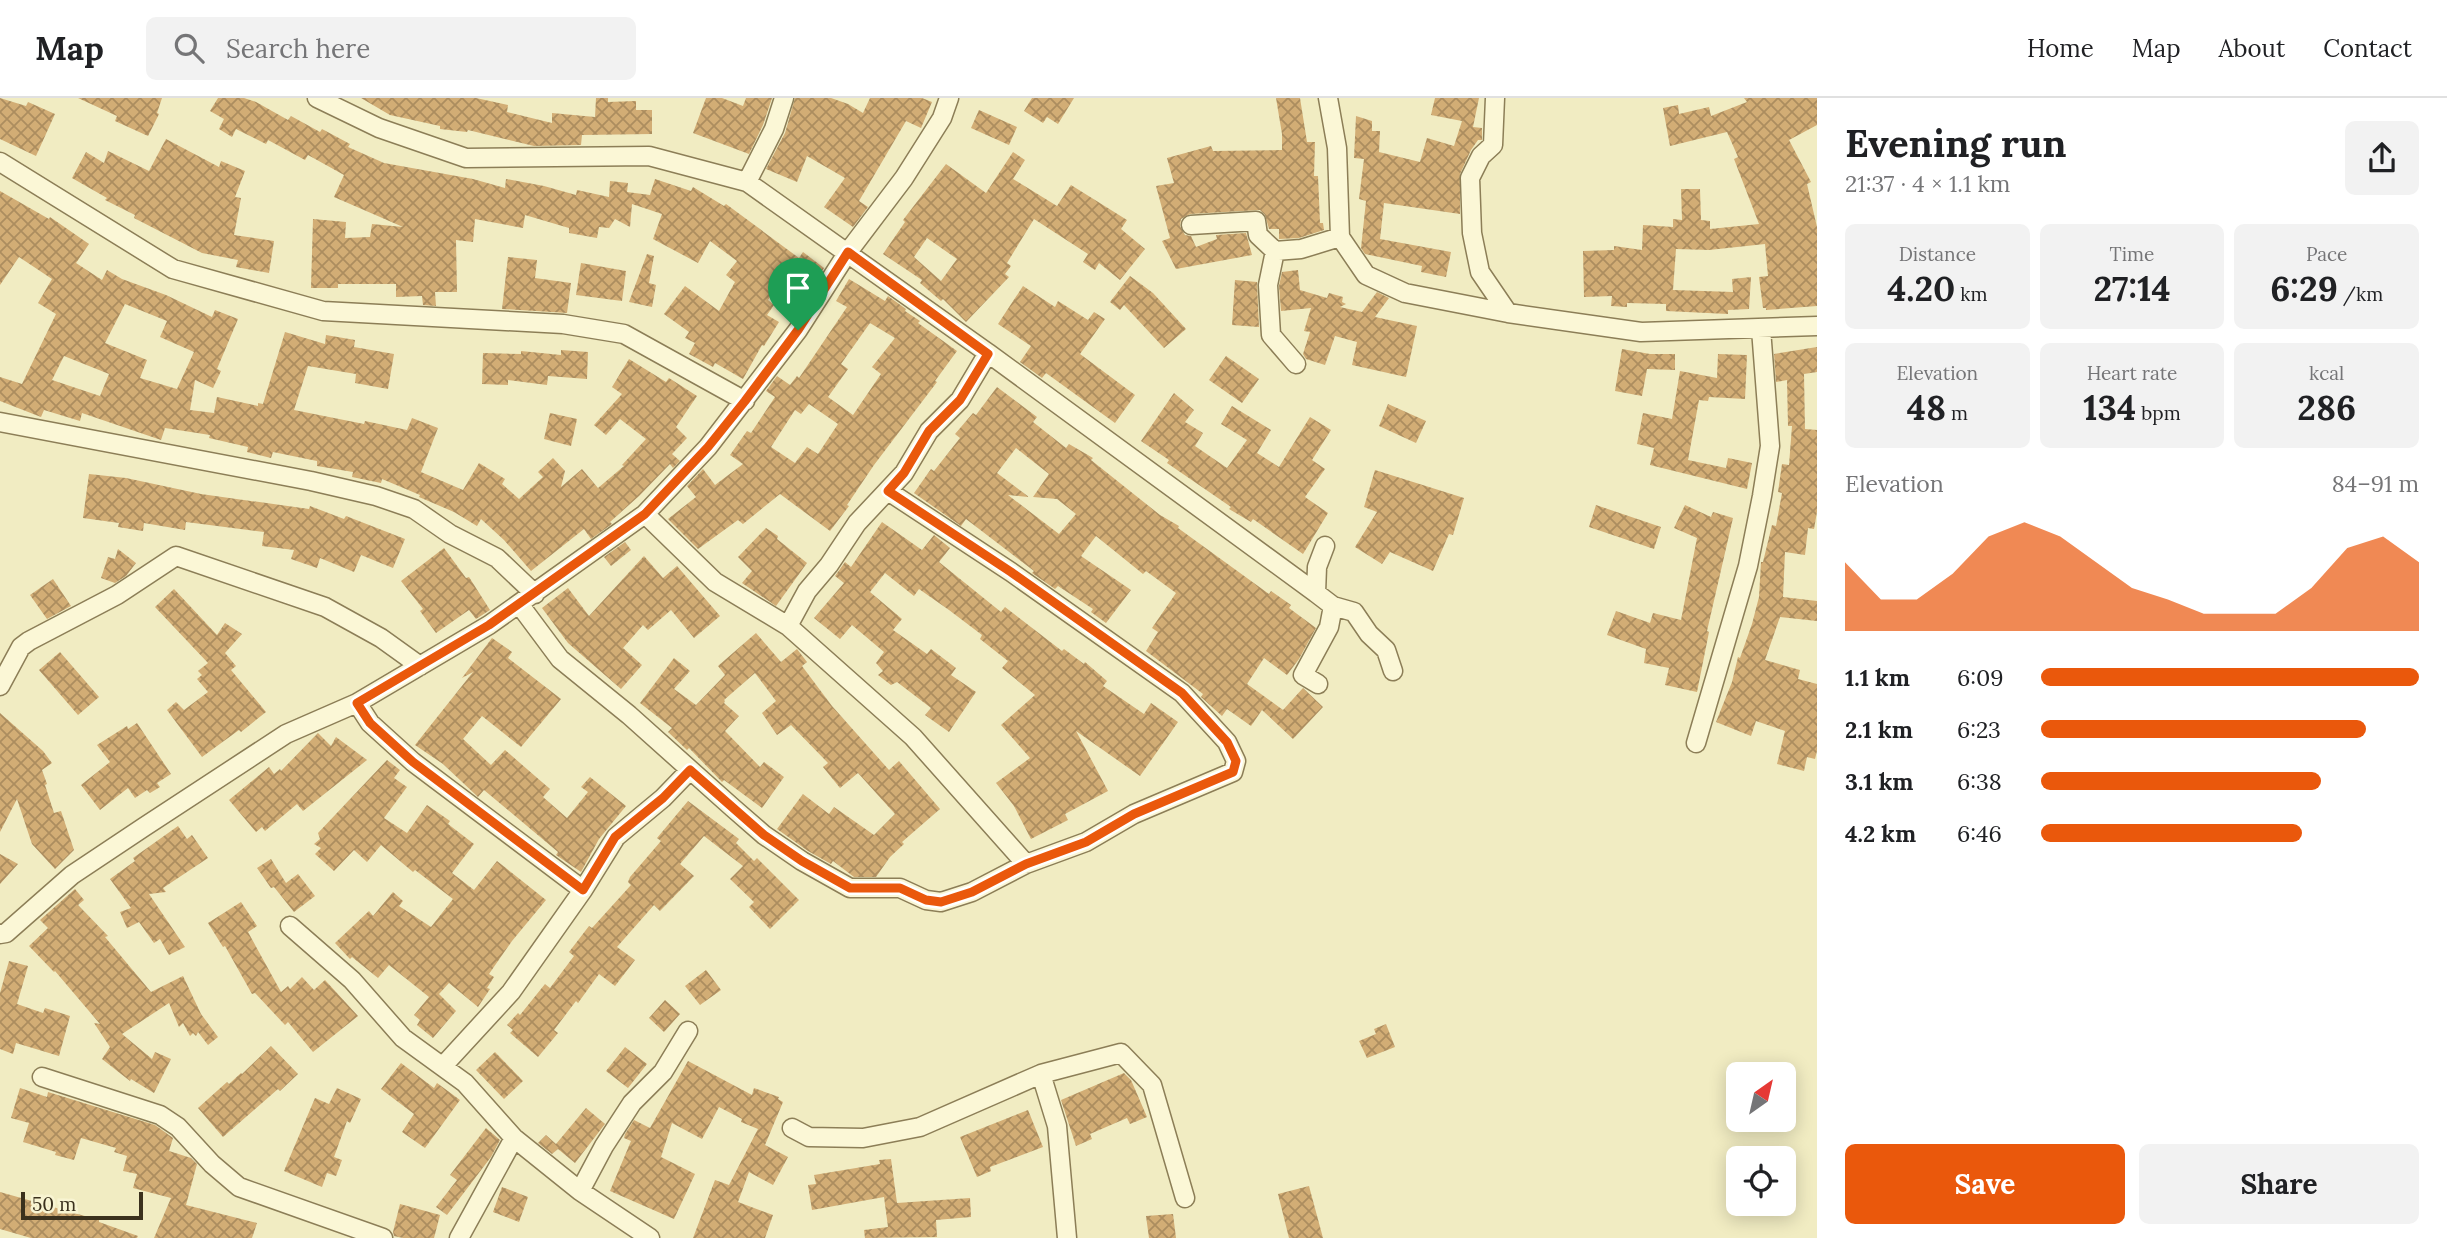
<!DOCTYPE html>
<meta charset="utf-8">
<style>
body{margin:0;font-family:Lora,serif;background:#f2f2f2;color:#202124;height:100vh;display:flex;flex-direction:column;font-size:26px;white-space:nowrap}
*{box-sizing:border-box;margin:0}
p{font-size:23px;color:#757577}
.icon{flex:none;width:38px;height:38px;fill:none;stroke:currentColor;stroke-width:2;stroke-linecap:round;stroke-linejoin:round}
.map{position:relative;flex:1;overflow:hidden}
.side{display:flex;flex-direction:column;background:#fff;width:630px}
.side>*{flex:none}
.needle{width:46px;rotate:34deg}
.fabs{position:absolute;left:1726px;top:964px;display:grid;gap:14px}
.fabs a{display:grid;place-items:center;width:70px;height:70px;border-radius:10px;background:#fff;box-shadow:0 4px 18px #0003;font-size:35px}
.scale{position:absolute;left:21px;bottom:18px;width:122px;box-sizing:border-box;padding-left:7px;border:4px solid #3b311d;border-top:0;font-size:19px;line-height:24px;white-space:nowrap;color:#3b311d;-webkit-text-stroke:5px #f8f4d2;paint-order:stroke}
.pin{position:absolute;display:grid;place-items:center;width:60px;height:60px;color:#fff;margin:-72px -30px;border-radius:50% 50% 50% 0;rotate:-45deg;box-shadow:0 0 7px #0007}
.pin .icon{rotate:45deg}
.round{display:grid;place-items:center;flex:none;width:74px;height:74px;border-radius:10px;background:#f2f2f2}
.overview{display:flex;align-items:center;justify-content:space-between;height:119px;padding:0 28px}
h1{font-size:38px;font-weight:700;line-height:52px}
.figures{display:grid;grid-template-columns:repeat(3,1fr);gap:10px;height:119px;padding:7px 28px}
.figures div{display:grid;align-content:center;border-radius:10px;background:#f2f2f2;text-align:center}
.figures b{font-size:35px;font-weight:700}
.figures small{font-size:19px;font-weight:400}
.figures p{font-size:19px}
.chart{height:196px;padding:14px 28px}
.chart p{display:flex;justify-content:space-between}
.chart svg{width:100%;height:126px;margin-top:7px;fill:#ea580c;opacity:.7}
.primary-button{display:flex;gap:14px;margin-top:auto;padding:14px 28px}
.primary-button a{flex:1;height:80px;border-radius:10px;background:#ea580c;color:#fff;font-size:28px;font-weight:700;line-height:80px;text-align:center}
.primary-button a+a{background:#f2f2f2;color:#202124}
ul{padding:0 28px;list-style:none;font-size:23px}
li{display:grid;grid-template-columns:112px 84px 1fr;align-items:center;height:52px}
li i{height:18px;border-radius:9px;background:#ea580c}
header{display:flex;align-items:center;gap:42px;box-sizing:border-box;height:98px;padding:0 35px;background:#fff;border-bottom:2px solid #e0e0e0}
header strong{font-size:33px}
nav{display:flex;gap:38px;margin-inline-start:auto;font-size:24px}
.search{width:490px;height:63px;background:#f2f2f2;display:flex;align-items:center;gap:18px;box-sizing:border-box;padding:0 24px;border-radius:10px;color:#757577;font-size:26px}
main{display:flex;flex:1;min-height:0}
.map>svg:first-child{display:block}
</style>
<header>
<strong>Map</strong>
<div class="search"><svg class="icon" aria-label="search" viewBox="0 0 24 24"><circle cx="10" cy="10" r="6"/><path d="M15 15l6 6"/></svg>Search here</div>
<nav><a>Home</a><a>Map</a><a>About</a><a>Contact</a></nav>
</header>
<main>
<div class="map">
<svg width="1817" height="1140" viewBox="0 0 1817 1140">
<defs>
<pattern id="building-cross-hatch" width="8" height="8" patternUnits="userSpaceOnUse" patternTransform="scale(1.75)"><rect width="8" height="8" fill="#d2ad75"/><path d="M0 0l8 8M0 8l8-8" fill="none" stroke="#ac8d5f"/></pattern>
</defs>
<rect width="100%" height="100%" fill="#f1ecc2"/>
<path fill="url(#building-cross-hatch)" fill-rule="evenodd" d="M0,0L26,8L28,4L55,16L36,58L0,41Z
M78,0H162L157,15L159,16L148,38L115,23L117,18Z
M218,0H244L256,4L288,22L291,18L320,34L322,31L350,46L348,49L384,65L473,81L505,90L506,81L544,88L576,97L577,92L609,99L610,83L628,85L627,94L650,97L655,81L691,93L693,89L724,108L726,106L799,160L803,154L824,170L808,195L785,178L768,202L774,207L767,217L779,224L764,248L762,247L743,281L715,265L713,269L689,256L695,245L685,240L689,234L664,216L685,188L719,213L735,184L726,177L737,163L710,143L698,165L653,141L662,116L632,106L630,129L615,121L609,130L599,129L597,140L569,135V130L525,117L523,130L475,121L473,144L456,142L457,194H435L436,208L423,207L422,198L396,199V186H338V190H311L313,121L346,124L345,140L370,139L372,126L403,129L334,99L344,77L308,57L305,62L268,42L266,46L236,31L232,39L219,31L224,21L210,13Z
M361,0H476L508,7L507,14L552,25V15L595,19L596,0H608V4L636,3V12H652V36L582,37L581,47L534,48L468,32L467,34L440,31V28L390,17Z
M706,0H722L743,8L746,0H772L763,27L749,56L693,35Z
M795,0H831L848,6L863,15L870,0H922L932,4L921,30L906,23L859,103L868,109L853,129L824,109L845,80L807,58L797,84L766,71L785,35Z
M1032,0H1074L1058,26L1047,19L1043,25L1024,13Z
M1276,0H1300L1307,44H1315L1314,78H1318L1320,125H1323L1324,132L1299,140L1279,141V131H1269L1265,117L1260,112L1190,116L1181,121L1180,128L1185,137L1191,138L1196,149L1217,141L1216,137L1246,135L1252,157L1176,171L1162,143L1170,140L1156,88L1174,85L1167,60L1211,48L1213,53L1282,52V36Z
M1435,0H1479L1473,29L1482,30V42H1478L1471,52L1460,76V116L1384,105L1380,141L1451,154L1446,179L1421,174L1422,168L1365,156L1361,150L1366,103L1359,101L1364,61L1354,60L1356,18L1372,23V33H1380L1379,54L1420,64L1427,40L1454,48L1462,23L1431,17Z
M1744,0H1817V27L1789,42L1811,84L1807,86L1817,129V208L1766,212V210H1763L1759,179L1768,178L1765,146L1709,152L1676,151L1673,192L1733,194L1732,181L1751,179L1749,211L1728,212V216L1666,213V206L1627,205V209L1611,208L1612,198L1584,199L1583,153L1614,152V148L1642,152L1643,127L1673,129V121L1682,122L1681,91H1700L1701,122L1710,123V131L1759,126L1734,61L1738,59L1727,34L1670,48L1663,10L1678,7L1679,16L1709,9L1711,18L1747,4Z
M979,12L1017,29L1009,47L971,30Z
M166,41L219,69L221,63L245,73L235,99L241,100L234,137L274,143L269,175L236,169L238,162L202,155L134,120L135,117L105,102L107,100L72,80L86,54L104,65L108,53L149,73Z
M1013,54L1025,62L1013,81L1057,108L1071,87L1127,122L1121,131L1145,151L1120,182L1099,165L1095,172L1083,164L1088,156L1034,121L1007,165L1011,168L1005,176L1009,179L966,224L943,201L941,203L920,185L922,182L883,156L905,124L903,122L946,66L986,95ZM927,140L957,161L941,183L914,159Z
M0,93L49,121L50,119L89,146L76,165L102,182L107,172L122,181L166,197L212,219L215,212L238,221L217,271L221,273L213,290L195,282L190,312L214,315L217,299L258,308V305L263,306L285,234L325,246L326,237L355,242L354,249L394,256L388,291L355,285L356,276L308,268L294,312L364,326L365,323L407,332L412,320L438,330L421,374L463,392L479,365L505,381L502,386L519,401L543,379L538,374L553,360L565,373L561,389L582,371L598,390L624,368L622,367L646,341L620,321L606,337L594,327L622,296L612,289L629,261L666,284L669,280L697,298L676,329L687,340L672,356L680,363L673,370L670,366L639,398L610,424L612,426L591,441L584,431L531,473L504,442L481,421L477,428L454,414L419,399L420,397L382,381L381,385L352,379L353,374L317,368V363L273,354L271,360L247,354L248,349L209,340L210,337L165,330L161,342L82,315L80,323L44,312L41,319L0,303V279L22,286L56,216L38,205L52,181L19,159L0,187ZM125,206L167,223L160,239L194,254L177,291L140,280L147,262L105,245ZM64,258L109,276L100,298L52,282Z
M647,156L654,158L649,185L656,187L652,209L629,204Z
M508,159L537,162L535,180L571,185L567,215L502,211Z
M581,165L626,173L622,203L576,197Z
M1298,172L1300,192L1327,200L1329,195L1343,199L1342,204L1346,206L1340,209L1362,214L1377,194L1389,200L1375,219L1417,228L1406,279L1352,267L1357,244L1335,238L1325,267L1306,261L1303,256L1310,234L1304,233L1311,210L1281,213L1279,188L1282,174Z
M1130,178L1153,195L1186,231L1164,250L1124,207L1120,212L1110,204Z
M849,181L885,203L888,198L906,211L905,213L920,223L918,225L957,253L935,283L937,284L874,367L847,407L849,408L830,433L780,396L743,426L738,422L698,451L668,421L696,399L687,388L703,371L715,387L743,366L730,357L747,333L751,335L775,299L766,293L777,278L790,287L797,278L799,280L847,209L836,203ZM870,225L895,240L872,269L881,276L853,317L828,299L848,271L841,266ZM809,306L838,326L818,356L807,349L795,365L771,349L795,312L801,316Z
M1235,182L1257,184L1259,229L1232,227Z
M1023,188L1055,209L1058,203L1088,222L1094,214L1105,221L1080,256L1135,297L1115,325L1046,275L1042,280L1020,264L1031,248L998,226Z
M1817,249V274L1804,276L1805,331L1817,332V414L1814,431L1808,430L1805,457L1785,454L1783,499L1817,503V523L1780,519L1765,562L1800,572L1798,581L1817,586V653L1815,661L1807,659L1804,673L1777,666L1785,633L1756,623L1751,638L1716,624L1732,584L1738,559L1740,560L1752,526L1759,499L1761,464H1763L1772,427L1776,428L1782,395L1778,394L1782,366L1789,367L1792,328H1788L1787,282L1776,284L1774,256Z
M1622,251L1650,256H1675V272L1647,271L1642,298L1615,293Z
M561,252L588,254L587,281L548,278L547,287L508,282V287L482,286L483,255L521,256V253L561,257Z
M1718,256L1747,257L1745,301L1709,299L1708,303L1699,302L1688,362L1726,370L1728,360L1752,365L1747,391L1650,367L1654,350L1637,346L1643,315L1672,321L1680,273L1717,280Z
M1226,258L1259,281L1242,305L1209,282Z
M997,289L1037,319L1033,324L1066,350L1069,346L1093,360L1091,362L1160,417L1179,428L1178,430L1269,496L1271,493L1291,507L1289,510L1316,530L1299,561L1287,577L1264,560L1247,586L1283,612L1303,590L1323,609L1293,641L1262,612L1251,628L1227,611L1222,618L1201,599L1203,596L1146,553L1158,534L1152,530L1176,495L1146,473L1143,476L1096,438L1081,458L1131,492L1106,525L1091,514L1093,511L1058,488L1055,491L1032,475L1034,473L966,421L961,428L914,395L931,371L934,373L960,340L955,336L973,315L976,317ZM1016,350L1049,376L1033,399L1057,401L1076,416L1059,436L1008,397L1029,399L997,375Z
M1174,295L1194,312L1185,324L1203,335L1195,348L1227,370L1247,342L1221,326L1232,308L1271,332L1257,355L1279,369L1310,319L1331,332L1312,362L1325,371L1305,399L1328,415L1303,456L1253,421L1251,424L1229,411L1231,409L1167,365L1169,362L1141,343Z
M1388,306L1426,323L1416,345L1379,328Z
M550,315L577,321L571,348L544,341Z
M1375,372L1464,400L1453,437L1449,436L1433,473L1390,454L1382,466L1355,449L1377,414L1364,409Z
M89,376L126,380L201,396L309,411L310,408L344,421L346,418L405,441L393,470L361,457L354,474L320,460L317,470L291,461L294,452L262,448L264,434L186,424L185,432L144,425L143,433L118,429L119,425L83,420Z
M1596,407L1661,429L1654,451L1589,429Z
M1685,407L1711,419L1713,414L1733,420L1707,533L1709,534L1697,594L1665,587L1669,570L1644,565L1646,551L1607,537L1616,513L1650,525L1653,515L1681,522L1697,440L1674,430Z
M882,424L922,452L934,437L950,450L939,464L1001,514L1005,509L1062,553L1064,551L1084,566L1085,564L1107,583L1103,588L1144,616L1151,605L1178,624L1140,678L1076,633L1108,693L1065,716L1068,722L1031,741L1014,708L996,685L1030,660L1001,627L1035,597L1002,570L1008,563L980,541L982,537L949,512L919,491L914,498L885,475L870,494L902,521L893,532L927,556L931,551L956,570L951,577L976,594L949,634L925,617L931,610L897,584L891,587L878,577L883,573L876,565L884,554L852,527L840,541L814,520L844,485L835,478L845,464L851,469Z
M766,430L778,438L777,441L807,465L776,508L742,485L752,473L738,459Z
M625,444L631,452L611,468L604,459Z
M444,450L466,480L469,479L490,512L476,521L469,512L436,535L420,513L423,511L401,483Z
M118,451L136,465L126,478L115,485L101,480L108,459L115,461Z
M644,458L663,480L677,468L720,518L694,540L671,512L648,532L643,527L623,550L642,567L621,591L568,545L542,510L568,490L589,518Z
M53,481L71,508L47,521L30,497Z
M174,491L217,537L225,525L242,536L225,555L236,568L231,572L266,614L241,634L239,632L202,659L167,612L176,604L184,612L208,594L197,581L202,577L198,573L208,565L155,509Z
M756,535L781,564L797,551L807,564L802,568L832,608L889,672L899,663L940,711L902,744L904,746L890,759L876,779H854L833,763L831,766L808,753L777,731L803,696L829,716L834,709L874,737L895,716L858,675L840,690L823,669L828,665L791,627L777,637L762,615L776,603L755,575L724,602L725,603L724,605L739,618L725,633L760,669L764,664L784,679L762,710L724,682L722,684L689,650L687,652L668,634L672,630L640,605L674,560L690,573L674,591L696,607L725,577L718,568Z
M492,540L512,554L508,560L561,601L521,649L482,618L463,641L491,667L505,652L550,691L543,699L567,720L588,694L581,689L590,679L626,708L599,741L581,774L556,757L558,754L484,692L478,699L443,666L415,647L473,574L462,580Z
M60,554L99,599L78,617L39,572Z
M0,615L43,653L52,665L42,672L47,686L45,687L54,715L61,713L74,752L55,771L32,746L17,701L0,734Z
M137,625L171,676L157,685L160,689L150,695L147,692L135,700L128,690L100,712L81,687L110,664L97,647L127,628L128,631Z
M318,635L331,648L336,639L367,662L303,713L297,706L265,733L262,729L256,734L229,702L269,669L274,676L280,671L281,673Z
M387,662L400,672L394,680L407,689L384,720L407,735L427,707L450,723L448,726L474,746L452,775L474,792L497,763L546,802L512,843L489,876L494,879L487,890L490,891L478,909L449,885L439,896L456,913L433,940L417,927L420,922L414,917L429,899L389,867L378,880L352,859L350,861L335,845L369,813L373,818L393,794L403,803L399,808L431,829L453,801L415,772L413,774L381,747L367,764L354,752L334,773L315,756L321,750L314,746L320,741L318,735Z
M688,703L739,741L736,745L754,763L757,760L799,802L770,831L749,809L754,804L730,781L743,768L704,738L680,766L694,778L660,813L654,807L617,849L635,862L615,888L599,876L578,905L576,903L554,932L558,935L538,959L510,935L513,932L507,927L518,915L520,917L545,886L550,890L574,858L569,854L589,828L592,830L631,787L628,784L630,779L661,743L657,740Z
M178,728L187,741L192,737L208,760L163,790L166,794L149,796L185,849L169,857L160,841L154,845L139,824L127,830L120,814L131,810L110,781L135,763L133,760Z
M0,756L18,766L0,786Z
M271,761L286,785L298,776L315,798L294,814L274,789L271,790L257,770Z
M75,791L84,802L78,807L108,838L105,839L151,894L183,878L201,916L218,939L208,947L198,934L196,938L193,935L190,938L183,925L179,929L169,905L122,936L152,961L155,954L171,961L154,995L131,981L130,983L102,961L110,949L94,925L100,926L55,873L54,874L29,848L48,830L40,822Z
M241,804L257,828L248,834L281,894L288,888L290,891L302,879L314,892L325,882L358,918L313,954L288,924L285,927L255,895L252,896L225,848L223,849L208,825Z
M9,863L28,868L17,906L43,915L45,910L70,918L59,958L16,945L13,956L0,951V895Z
M706,872L721,892L700,907L685,888Z
M665,902L680,916L664,934L649,920Z
M1386,926L1395,949L1367,960L1359,943L1376,936L1374,931Z
M271,948L298,976L280,993L278,991L223,1039L198,1010L227,984L229,986L241,975L242,976Z
M625,949L647,966L628,990L606,973Z
M495,954L523,983L504,1001L476,972Z
M688,963L752,997L754,990L779,999L778,1001L783,1004L765,1047L788,1059L773,1087L749,1074L738,1104L773,1117L765,1140H693L715,1082L729,1087L758,1031L741,1024L742,1021L719,1009L702,1041L672,1025L661,1059L695,1076L674,1121L610,1093L631,1043L624,1040L625,1036L634,1022L650,1030Z
M401,965L434,990L437,985L460,1002L425,1050L402,1034L414,1016L381,991Z
M1124,975L1131,982L1147,1019L1130,1026L1127,1020L1090,1036L1092,1041L1076,1048L1061,1002Z
M20,990L47,999L48,994L155,1027L173,1040L169,1053L191,1060L197,1066L186,1107L257,1125L252,1140H154L171,1100L133,1090L137,1076L123,1073L127,1058L114,1054L116,1050L81,1040L74,1062L55,1057L56,1054L23,1044L29,1025L11,1020Z
M337,990L361,1001L350,1025L347,1023L334,1059L342,1062L336,1078L327,1075L322,1089L284,1073L315,1000L329,1006Z
M586,1010L605,1026L575,1065L558,1051L552,1056L538,1045L546,1037L556,1046Z
M1028,1012L1043,1049L990,1069L991,1073L977,1079L960,1039Z
M486,1030L500,1042L491,1059L447,1117L436,1109L457,1082L450,1077Z
M891,1061L897,1105L970,1100L971,1119L936,1122L937,1139L865,1140L864,1132L888,1129L884,1099L812,1112L808,1087L816,1086L814,1077L880,1066L879,1062Z
M1309,1088L1323,1140H1289L1278,1096Z
M502,1089L528,1099L519,1124L493,1114Z
M0,1094L99,1122V1124L138,1138L137,1140H31L0,1131Z
M400,1106L440,1117L434,1140H403L394,1138L393,1134Z
M1173,1116L1176,1140H1149L1146,1118Z"/>
<g fill="none" stroke-linecap="round" stroke-linejoin="round">
<g stroke="#8c7e57" stroke-width="21">
<path id="minor" d="M317,0L379,30L466,60L649,58L747,84L988,255
M1328,0L1337,50L1340,139L1366,177L1405,195L1508,215L1641,234L1817,228
M1495,0L1493,47L1481,58L1470,80L1472,135L1480,174L1508,215
M0,64L173,171L323,213L563,226L624,236L745,303
M747,84L774,31L784,0
M1191,127L1256,123L1258,137L1275,153L1301,151L1340,139
M1275,153L1268,187L1271,237L1296,266
M0,324L311,383L376,398L414,411L450,436L497,460L535,496
M645,416L715,484L788,528L913,639L1026,766
M519,506L560,561L629,617L733,710L764,737L802,763L850,790H900L926,802L941,804L972,794L1026,766L1086,744L1134,716L1233,674L1236,663L1227,644L1182,595L1011,474L888,393
M1333,508L1354,514L1369,536L1386,552L1393,573
M788,528L807,493L829,467L857,425L904,375L929,333L960,302L988,255L1316,495
M1318,586L1303,577L1329,529L1333,508L1316,495L1317,469L1325,448
M0,588L21,549L29,543L117,497L176,458L325,509L381,540L420,568
M357,605L370,625L413,664L583,792
M1696,645L1748,468L1762,398L1770,348L1761,231
M290,828L352,882L403,940L465,985L514,1040L580,1093L650,1140
M0,836L6,835L72,777L144,729L286,636L357,605L489,527L645,416L708,349L798,232L848,154L904,80L942,20L949,0
M443,968L511,894L583,792L616,739L663,700L690,672
M1041,976L1057,1028L1067,1140
M42,979L160,1017L178,1029L212,1066L239,1089L383,1140
M792,1030L809,1039L863,1040L920,1029L1041,976L1121,955L1152,987L1185,1100
M580,1093L604,1048L632,1005L663,974L688,933
M459,1140L514,1040"/>
</g>
<use href="#minor" stroke="#fbf7d6" stroke-width="18"/>
</g>
<g fill="none" stroke-linecap="round" stroke-linejoin="round">
<g stroke="#fff" stroke-width="14">
<path id="route" d="M848,154L988,256L960,302L929,333L904,375L888,393L1011,474L1182,595L1227,644L1236,663L1233,674L1134,716L1086,744L1026,766L972,794L941,804L926,802L900,790H850L802,763L764,737L690,672L663,700L615,739L583,792L413,664L370,625L357,605L489,527L645,416L708,349L745,303L798,232Z"/>
</g>
<use href="#route" stroke="#ea580c" stroke-width="9"/>
</g>
</svg>
<div class="fabs">
<a><svg class="needle" viewBox="-14 -14 28 28"><path d="M0-13l5 13h-10z" fill="#e53935"/><path d="M0 13l5-13h-10z" fill="#757577"/></svg></a>
<a><svg class="icon" aria-label="locate" viewBox="0 0 24 24"><circle cx="12" cy="12" r="6"/><path d="M12 2v4M12 18v4M2 12h4M18 12h4"/></svg></a>
</div>
<div class="scale">50 m</div>
<div class="pin" style="left:798px;top:232px;background:#1e9e55"><svg class="icon" aria-label="arrive" viewBox="0 0 24 24"><path d="M6 21V4h12l-3 4 3 4H6"/></svg></div>
</div>
<section class="side">
<div class="overview"><div><h1>Evening run</h1><p>21:37 · 4 × 1.1 km</p></div><a class="round"><svg class="icon" aria-label="share" viewBox="0 0 24 24"><path d="M12 15V3M7 8l5-5 5 5M5 13v7h14v-7"/></svg></a></div>
<div class="figures">
<div><p>Distance</p><b>4.20<small> km</small></b></div>
<div><p>Time</p><b>27:14</b></div>
<div><p>Pace</p><b>6:29<small> /km</small></b></div>
</div>
<div class="figures">
<div><p>Elevation</p><b>48<small> m</small></b></div>
<div><p>Heart rate</p><b>134<small> bpm</small></b></div>
<div><p>kcal</p><b>286</b></div>
</div>
<div class="chart"><p><span>Elevation</span>84–91 m</p>
<svg viewBox="0 0 160 44" preserveAspectRatio="none"><path d="M0 44V20L10 33L20 33L30 24L40 11L50 6L60 11L70 20L80 29L90 33L100 38L110 38L120 38L130 29L140 15L150 11L160 20V44z"/></svg>
</div>
<ul>
<li><b>1.1 km</b>6:09<i style="width:100%"></i></li>
<li><b>2.1 km</b>6:23<i style="width:86%"></i></li>
<li><b>3.1 km</b>6:38<i style="width:74%"></i></li>
<li><b>4.2 km</b>6:46<i style="width:69%"></i></li>
</ul>
<div class="primary-button"><a>Save</a><a>Share</a></div>
</section>
</main>
